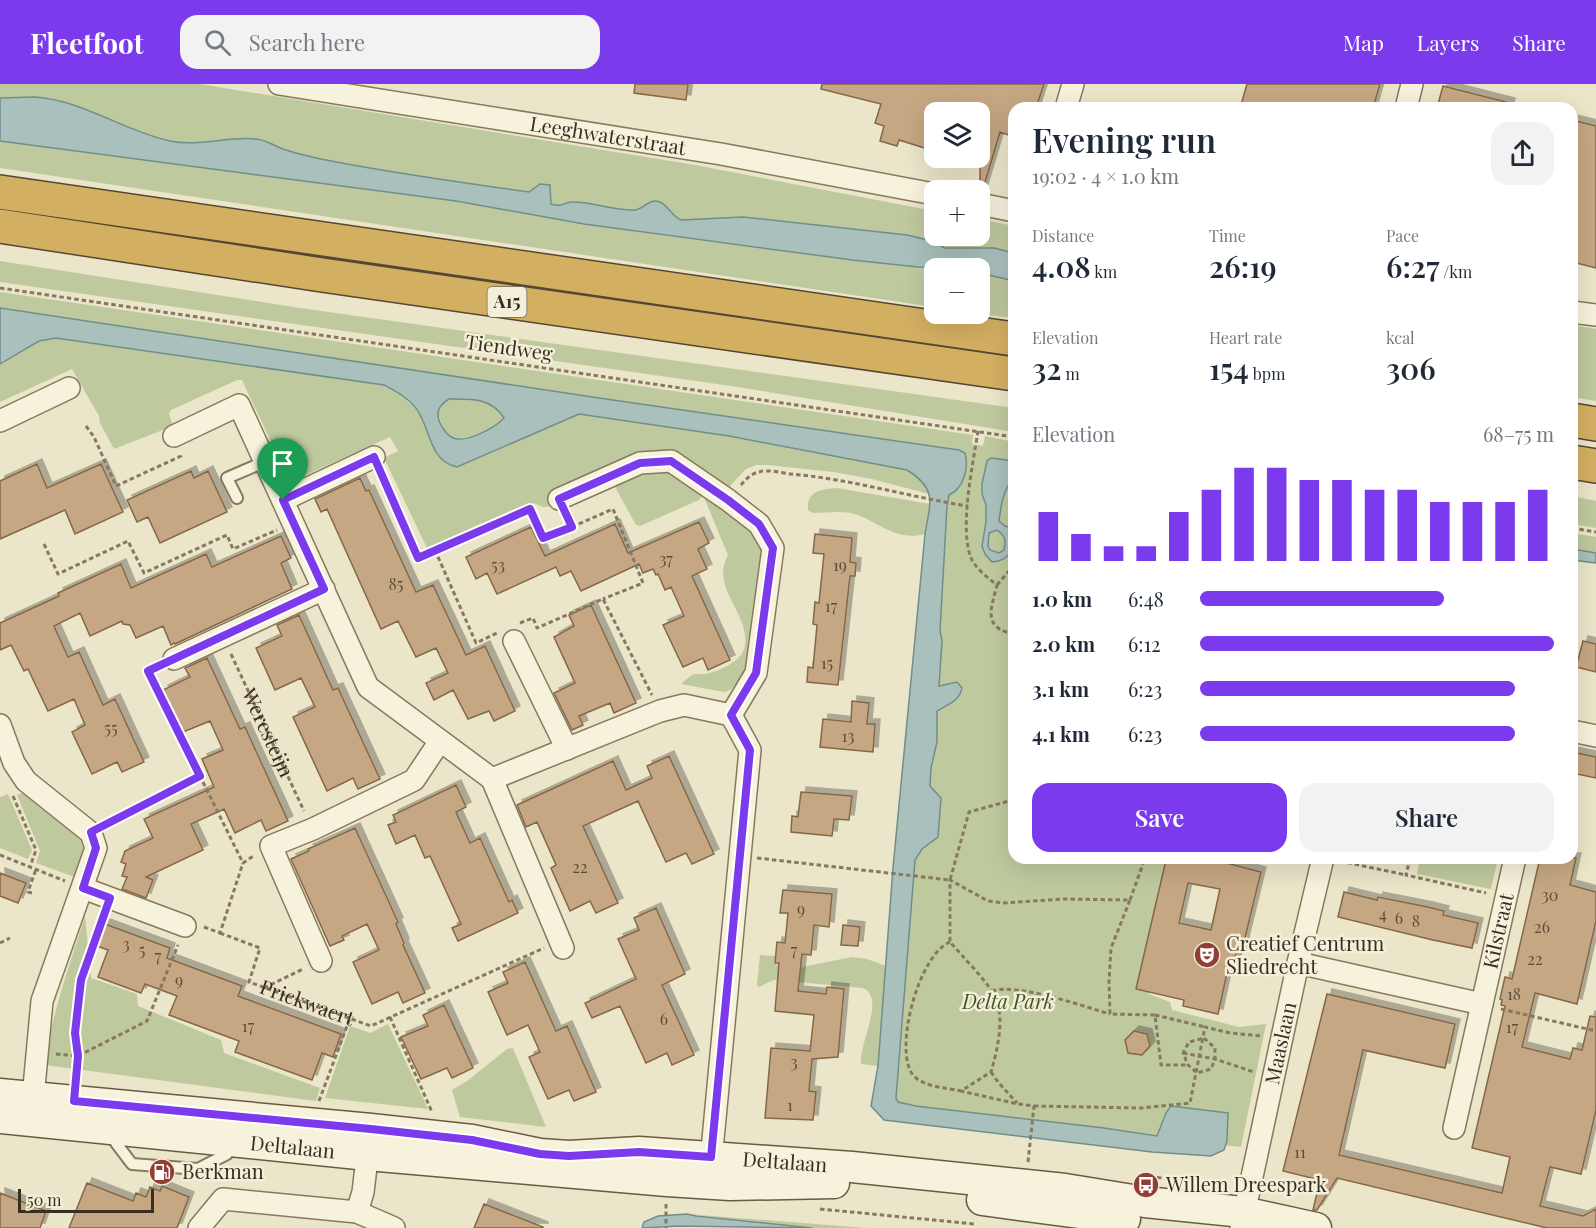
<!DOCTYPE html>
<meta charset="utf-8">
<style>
body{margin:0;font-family:"Playfair Display",serif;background:#f2f2f3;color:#1f2937;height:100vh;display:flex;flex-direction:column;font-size:22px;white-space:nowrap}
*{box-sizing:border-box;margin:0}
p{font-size:20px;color:#747a83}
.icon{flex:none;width:33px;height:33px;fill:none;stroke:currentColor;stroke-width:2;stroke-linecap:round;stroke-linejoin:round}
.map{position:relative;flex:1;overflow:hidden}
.side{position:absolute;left:1008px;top:18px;width:570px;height:762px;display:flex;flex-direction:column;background:#fff;border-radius:18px;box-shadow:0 6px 24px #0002}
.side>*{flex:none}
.controls{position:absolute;left:924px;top:18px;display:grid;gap:12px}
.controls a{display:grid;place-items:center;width:66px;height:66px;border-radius:12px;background:#fff;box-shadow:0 6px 24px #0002;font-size:30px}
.scale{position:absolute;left:18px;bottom:15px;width:136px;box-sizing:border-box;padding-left:6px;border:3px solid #382f22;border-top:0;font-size:16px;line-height:21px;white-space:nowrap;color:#382f22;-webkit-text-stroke:4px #f3efd9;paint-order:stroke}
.pin{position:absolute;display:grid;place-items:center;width:51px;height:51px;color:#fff;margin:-62px -26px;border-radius:50% 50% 50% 0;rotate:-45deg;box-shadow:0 0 6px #0007}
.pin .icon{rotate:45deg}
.round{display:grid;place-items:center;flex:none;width:63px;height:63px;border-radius:18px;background:#f2f2f3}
.summary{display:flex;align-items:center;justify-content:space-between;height:102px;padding:0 24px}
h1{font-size:33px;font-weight:600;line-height:45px}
.metrics{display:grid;grid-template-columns:repeat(3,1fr);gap:9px;height:102px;padding:6px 24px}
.metrics div{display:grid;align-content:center}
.metrics b{font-size:30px;font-weight:600}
.metrics small{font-size:16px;font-weight:400}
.metrics p{font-size:16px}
.chart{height:168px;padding:12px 24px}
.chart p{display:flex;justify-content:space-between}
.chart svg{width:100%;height:108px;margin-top:6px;stroke:#7c3aed;stroke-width:6}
.button{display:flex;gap:12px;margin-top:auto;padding:12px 24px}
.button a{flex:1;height:69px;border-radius:18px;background:#7c3aed;color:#fff;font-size:24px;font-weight:600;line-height:69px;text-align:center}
.button a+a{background:#f2f2f3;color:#1f2937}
ul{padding:0 24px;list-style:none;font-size:20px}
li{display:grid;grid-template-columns:96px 72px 1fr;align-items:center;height:45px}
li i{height:15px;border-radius:8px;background:#7c3aed}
header{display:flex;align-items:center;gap:36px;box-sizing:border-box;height:84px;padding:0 30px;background:#7c3aed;color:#fff}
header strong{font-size:28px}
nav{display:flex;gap:33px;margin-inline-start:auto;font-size:21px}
.search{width:420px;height:54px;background:#f2f2f3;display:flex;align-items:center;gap:15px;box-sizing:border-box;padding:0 21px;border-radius:18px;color:#747a83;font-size:22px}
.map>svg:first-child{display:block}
</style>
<header>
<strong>Fleetfoot</strong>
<div class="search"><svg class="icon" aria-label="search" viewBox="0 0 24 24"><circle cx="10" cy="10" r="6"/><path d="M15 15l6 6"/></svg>Search here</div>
<nav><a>Map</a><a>Layers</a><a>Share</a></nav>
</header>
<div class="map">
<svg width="1596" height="1144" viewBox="0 0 1596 1144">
<defs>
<filter id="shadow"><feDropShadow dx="5" dy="-5" stdDeviation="0" flood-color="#0004"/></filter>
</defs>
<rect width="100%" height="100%" fill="#ebe5c9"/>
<path fill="#bfc99e" d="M0,0H200L695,81L934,127V152H980V135L1014,142V169L994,164H945L928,156L907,151L743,133L681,137L673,133L666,122L652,117C632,136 598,119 574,118C564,117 565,124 551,120V110L540,100L529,108L447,98L322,75L286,67L265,57L240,55L199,60L170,57L134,46L80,23L51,14H0Z
M0,57L456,117L584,140L666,152L852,176L941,184H934V223L0,84Z
M0,177L300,224L1014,324V348L731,302L0,198Z
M980,189L1014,197V234L977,230H980Z
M0,208L973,351L972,360L983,362L985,352L1014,358V774H1175L1154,868L1149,910L1170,918L1172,926L1239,943L1266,940L1241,1063L875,1025L946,364L599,314L0,224Z
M1572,241L1596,245V317L1572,313Z
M56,254L384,301C419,320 424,335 437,372L475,376L579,330L729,352L907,386L923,395L929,410L872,395L833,388L768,381H756L746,385L728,404L669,372L558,422L543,423L534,419L533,421L433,464H427L384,374L398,367L390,353L290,398L242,296H237L171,326L169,330L173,342L114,365L100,339L99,332L72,285L0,318V280L39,257Z
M449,315C470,315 490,313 504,334C502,336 500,339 498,341C491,347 460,357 452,353C443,347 441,339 438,329L443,319Z
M646,388H664L676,392L754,446L764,467L747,588C740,597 735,605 724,608L681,600C684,597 689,593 692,591C696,589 702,591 706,590C719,587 740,578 744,565C753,531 709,505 728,471L703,411L699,416L640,442L636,441L614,401Z
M837,404L930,420L925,450C894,458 878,436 851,429C839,427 825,429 813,429L808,426C806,407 822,405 837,404Z
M1572,412L1596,417V444L1572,440Z
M1572,449L1596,453V469L1572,465Z
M30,706L79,748L84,769L77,794L36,779L40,767L17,711Z
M8,710L32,766L28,775L0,764V713Z
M1420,774H1498L1491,805L1417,790Z
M85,832L91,894L137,910L138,922L221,956L224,969L320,1004L316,1017L45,981C51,931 70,880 85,832Z
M760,871L775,872L774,880L802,883L852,873L867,875L886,882L878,982L861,980C859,958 886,914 863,904L774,896L759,903L757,901Z
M388,940L428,1025L325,1014L350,942L370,949Z
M513,964L546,1043L460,1033L452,1006L467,997L507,965Z
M687,1130L866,1144H812Z"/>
<path fill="#aac0bc" stroke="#718e8b" stroke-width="1.5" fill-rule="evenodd" d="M35,13C83,16 123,47 170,57C199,63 227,52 256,55C267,56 276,63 286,66C297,70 310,72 321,75C390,89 459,98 529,108L540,100L550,101L551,120C565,124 563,117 574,118C594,118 614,127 635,126C643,125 649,116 656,117C667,118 671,132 681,136L743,133L907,151L928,156L945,164H994L1014,169V197L980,189V184L918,183L852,176L584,140L456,117L0,57V14Z
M0,224L599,314L938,363L959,366L965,369C969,384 964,404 949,411L947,422L940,547L942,557L939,602L957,598L962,604C960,617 947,621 937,627V658L931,684L930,702L941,714L938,753L922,765L915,776L896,1014L898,1018L916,1022L1104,1044L1157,1052L1166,1029L1171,1022L1228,1029L1227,1057L1224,1066L1211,1072L1152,1068L884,1036L871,1022L878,982L893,784L925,450C930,419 938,405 907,386L729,352L579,330L457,383C427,376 432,344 415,323C407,313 395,307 384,301L56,254L39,257L0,280ZM449,315C470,315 491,313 504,334C495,344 471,356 457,355C447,354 438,339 438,330C438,323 444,318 449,315Z
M991,374L1014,377V394C1003,405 1001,422 999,437L1005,442L1014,444C1014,461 1013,477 992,478L985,470L982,462L986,438V421L982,410V400L987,377ZM997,446C1006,453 1006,455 1004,466L999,469L990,466L988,462L989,449Z
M1572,465L1596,469V479L1572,476Z
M687,1130L696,1132L812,1144L679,1142L642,1144L644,1138L658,1132Z"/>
<path fill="#c6a783" stroke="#846747" stroke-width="1.5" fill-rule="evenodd" filter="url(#shadow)" d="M635,0H688L686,16L634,9Z
M822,0H1044L1036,24H1014V53L1000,48L983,105H980V28H934V67L899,56L897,62L880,57L884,42L875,39L881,20L821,5Z
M1247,0H1380L1373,24H1240Z
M1443,2L1510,19L1509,24H1437Z
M1572,36L1596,42V184L1572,178Z
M37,380L47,404L101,380L123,428L75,450L65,426L0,455V397Z
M191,387L194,394L208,387L227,428L160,459L148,433L137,438L127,416Z
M360,394L366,407L369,406L416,508L433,501L466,571L485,562L515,627L494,637L489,627L468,635L453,606L434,616L426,599L448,589L436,564L416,573L398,537L381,545L327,425L321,428L315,415Z
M699,438L709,459L698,465L707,485L692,492L730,576L708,586L703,574L683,583L663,541L684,532L671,503L665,506L658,490L656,491L653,485L643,489L639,480L581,507L571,487L560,492L556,483L497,510L487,489L476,495L466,473L531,443L545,472L615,440L628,469Z
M815,450L852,454L850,478L856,479L855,492H850L838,601L807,598L808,583L813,584L817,541L813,540L815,518L819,519L824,470L813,469Z
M281,452L291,474L281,479L292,505L175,560L174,559L171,561L163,542L136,554L130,541L123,540L122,537L90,552L80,529L54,542L68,573L79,568L103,621L115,615L144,678L122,688L117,678L92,690L72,648L85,641L74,615L48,627L28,585L24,587L11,561L0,566V539L59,512L58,509L121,480L131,504L206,470L212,483Z
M591,521L636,619L614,629L610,619L579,632L583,641L572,646L554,609L575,599L554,553L574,542L569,531Z
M299,531L333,606L338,604L380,695L358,705L353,694L327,707L293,633L315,623L301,594L275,606L256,564L282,552L277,541Z
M1583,557L1596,560V588L1576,583Z
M207,574L240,645L245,643L288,737L266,747L261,736L235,749L224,725L191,740L203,766L146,793L153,796L146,814L122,805L127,793L122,792L126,780L121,778L125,767L153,754L144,735L214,703L202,675L223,666L210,637L183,648L163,606L190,593L185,584Z
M852,617L869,619L867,640H875L873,668L820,663L823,635L851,638Z
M1572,668L1596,673V694L1572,689Z
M669,672L714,770L692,780L686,769L666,778L638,717L583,742L618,819L596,829L590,817L570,827L551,784L556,781L537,738L526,743L517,721L613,677L626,706L652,694L647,682Z
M456,701L466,723L456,728L470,759L480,754L509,818L512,816L518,829L458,857L452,844L461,840L430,772L425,774L415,751L396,760L388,741L396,738L393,731Z
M801,708L852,712L849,736L834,735L832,752L791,748L792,732L798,733Z
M355,744L398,838L396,840L404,859L403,861L425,909L403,919L398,908L372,920L353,878L379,866L367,840L342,852L344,856L330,862L291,775L309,767L308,765Z
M1178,774H1207L1261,788L1241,870L1236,869L1231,890L1227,889L1218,930L1183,922L1184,916L1136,905L1166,776L1177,779ZM1188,799L1220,805L1211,846L1179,839Z
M1540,774H1576L1570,801L1596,808V837L1577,920L1535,909L1522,963L1570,975L1573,964L1582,966L1590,932L1596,933V1026L1581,1090L1550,1083L1540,1122L1583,1132L1596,1125V1144H1547L1337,1094L1317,1126H1313L1320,1096L1283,1087L1327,910L1455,940L1445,984L1363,966L1339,1071L1502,1109L1510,1073L1472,1064L1505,922L1501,921L1502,916L1500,915L1505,893L1512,895Z
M0,789L26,799L18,819L0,812Z
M783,806L832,810L829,843L814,841L811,871L802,870L798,907L826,910L827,903L844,905L838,973L812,975L809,1007L816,1008L813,1036L765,1034L771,964L810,967L814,931L775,927L779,879H775L777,858L785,859L788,829H780Z
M1344,808L1377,816L1378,813L1428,823L1444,827L1443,831L1478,839L1472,864L1433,856L1338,833Z
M656,824L685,890L662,901L694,971L672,981L667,969L646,979L620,922L592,934L585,919L636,895L618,855L639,846L634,834Z
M105,840L170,864L167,874L242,902L238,912L341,950L333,973L322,969L312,996L235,968L239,957L169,931L177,912L145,900L141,909L98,893L108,866L97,862Z
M843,841L860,843L858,862L841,861Z
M525,878L556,947L567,942L596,1008L574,1017L569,1006L548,1015L529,973L540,968L528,941L507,951L488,908L508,899L503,888Z
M444,921L473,984L452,994L447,984L421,995L401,953L428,942L423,931Z
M1134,947L1147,950L1150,962L1142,971L1128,969L1125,956Z
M87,1099L133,1117L136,1109L146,1113L150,1103L160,1107L162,1102L189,1113L177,1144H69Z
M0,1109L46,1127L40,1144H0Z
M484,1120L543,1143V1144H474Z"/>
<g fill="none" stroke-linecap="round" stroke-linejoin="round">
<g stroke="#87795f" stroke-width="14">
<path id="lane" d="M237,414L227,394L264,378
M120,1048L116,1059L132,1080L198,1085L227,1070L230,1061"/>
</g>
<g stroke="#87795f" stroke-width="24">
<g id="street">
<path id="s3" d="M279,0L721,70L934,110"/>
<path d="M1066,24L1073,0"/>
<path d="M1406,24L1412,0"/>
<path d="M980,120L1014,127"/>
<path d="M1572,228L1596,231"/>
<path d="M0,337L69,304"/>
<path d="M174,352L239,321L368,603L492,695L660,627L684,621L731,631L750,666L710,1087"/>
<path d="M559,415L640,379L671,377L728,416L759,440L773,464L756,589L731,631"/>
<path d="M283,416L374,373"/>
<path d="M514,557L567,665"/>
<path d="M174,575L324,505"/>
<path d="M0,641L14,679L26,697L91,749L96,764L42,917L32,1025"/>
<path d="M1572,647L1596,652"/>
<path d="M492,695L563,864"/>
<path d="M83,804L185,842"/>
<path d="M321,877L271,762L313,745L414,696L440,657"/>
<path d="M1298,879L1482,920"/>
<path id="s4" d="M1454,1044L1515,774"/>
<path d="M357,1128L363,1108L369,1058"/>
<path d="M199,1144L223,1115L357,1128L394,1144"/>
<path id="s5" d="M1241,1144L1298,879L1323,774"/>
</g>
</g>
<g stroke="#695a42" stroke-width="33">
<g id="secondary">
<path id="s6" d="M0,1010L371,1045L472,1056L540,1070L569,1072L639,1068L852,1083L1065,1105L1145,1118L1243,1128L1316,1144"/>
<path id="s7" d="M0,1034L368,1071L667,1097L730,1101L834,1099"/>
<path d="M982,1116L1125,1135"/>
</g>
</g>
<g stroke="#554733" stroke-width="36">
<path id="highway" d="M0,108L1014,255
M0,142L322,191L1014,290
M1572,336L1596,340
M1572,378L1596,382"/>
</g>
<g stroke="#87795f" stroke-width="3" stroke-dasharray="4.5 3" stroke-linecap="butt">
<path d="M0,204L1014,353"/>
<path d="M86,342L94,353L116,402L181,372V370"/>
<path d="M978,347C973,380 959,444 971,474C976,485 988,494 997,501C991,525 982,544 1014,550"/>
<path d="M382,391L418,474L530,425L543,454L572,443L567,433"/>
<path d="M741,401C745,396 752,389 759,388C768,385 782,389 791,390C851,395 909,413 968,422"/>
<path d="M572,443L613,425L643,499L603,515"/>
<path d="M1572,444L1596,448"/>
<path d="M44,460L58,490L128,457L144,489L227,451L233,465L277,446"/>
<path d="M435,466L476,559L497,549"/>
<path d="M997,501L1014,481"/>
<path d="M520,539L533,534L537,544L603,515L652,611"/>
<path id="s1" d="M231,570L304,727"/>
<path d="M158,582L148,587L243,779L255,771"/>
<path d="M13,712L36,766L30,783"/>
<path d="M108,739L200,692"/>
<path d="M0,771L65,797"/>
<path d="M757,774L950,796L969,728L1009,717L1014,707"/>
<path d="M1410,774L1406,791L1486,809"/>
<path d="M1340,777L1406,791"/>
<path d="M32,809L28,808L36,785"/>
<path d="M1130,816L1145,774"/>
<path d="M204,843L220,849L243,779"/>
<path id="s2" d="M220,849L260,864L249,898L371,942L544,864"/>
<path d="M950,858C919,870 893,966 913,991C923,1003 947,1004 961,1007"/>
<path d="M0,859L10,854"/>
<path d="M264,904L303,885"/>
<path d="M992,907C1018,899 1082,922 1110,930"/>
<path d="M1501,925L1596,947"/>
<path d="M1155,931L1205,943"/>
<path d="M390,933L432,1028"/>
<path d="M1204,954L1215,964V975L1211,985L1197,989L1188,981L1183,969L1189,958Z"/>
<path d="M1183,969L1215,975L1254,988"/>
<path d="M56,970L78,972L147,937L178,861"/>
<path d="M991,988L998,998L1017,1019"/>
<path d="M75,994C79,961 74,929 81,896C86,874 96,852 104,831"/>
<path d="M319,1017L350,934"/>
<path d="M1034,1022L1141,1024L1190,1019L1205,943L1230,949L1262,952"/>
<path d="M1028,1078L1034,1022L1018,1020L961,1007L991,988C997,967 1004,939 997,917C992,902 962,872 950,858V796L988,817L1005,819L1063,815L1130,816L1111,864L1109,898L1110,930L1155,931L1161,981H1188"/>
<path d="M1142,1092L1204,1098"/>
<path d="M666,1120V1144"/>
<path d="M820,1125L975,1140"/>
</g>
<use href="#lane" stroke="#f7f2dc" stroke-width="10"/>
<use href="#street" stroke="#f7f2dc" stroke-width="21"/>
<use href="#secondary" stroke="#f7f2dc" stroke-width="30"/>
<use href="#highway" stroke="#d3af62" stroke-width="33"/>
</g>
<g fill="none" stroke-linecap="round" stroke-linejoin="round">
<g stroke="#fff" stroke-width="12">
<path id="route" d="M374,373L418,474L530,425L543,454L572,443L559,415L640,379L671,377L728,416L759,440L773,464L756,589L731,631L750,666L711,1073L639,1068L569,1072L540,1070L472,1056L371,1045L74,1017L78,972L75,949L81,896L110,814L83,804L96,764L91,748L200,692L148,587L324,505L283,416Z"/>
</g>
<use href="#route" stroke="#7c3aed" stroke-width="8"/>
</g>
<defs>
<g id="theatre-disc" transform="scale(1.35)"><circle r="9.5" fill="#913f34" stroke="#f3efd9"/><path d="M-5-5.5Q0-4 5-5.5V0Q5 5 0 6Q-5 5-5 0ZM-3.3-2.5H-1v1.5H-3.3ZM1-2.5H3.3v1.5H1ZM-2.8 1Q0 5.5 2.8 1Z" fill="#fff"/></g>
<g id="fuel-disc" transform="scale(1.35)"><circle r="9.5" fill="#913f34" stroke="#f3efd9"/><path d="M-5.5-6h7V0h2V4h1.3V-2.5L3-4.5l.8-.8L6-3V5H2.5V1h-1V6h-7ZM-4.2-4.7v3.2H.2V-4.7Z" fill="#fff"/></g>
<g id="bus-disc" transform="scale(1.35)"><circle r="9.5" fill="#913f34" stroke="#f3efd9"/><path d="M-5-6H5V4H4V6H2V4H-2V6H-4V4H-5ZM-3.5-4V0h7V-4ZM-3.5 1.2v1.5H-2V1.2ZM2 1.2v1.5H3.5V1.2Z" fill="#fff"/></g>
</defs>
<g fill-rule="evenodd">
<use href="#theatre-disc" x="1207" y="871"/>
<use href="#fuel-disc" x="162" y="1088"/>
<use href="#bus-disc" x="1146" y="1101"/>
</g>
<g text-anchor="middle" stroke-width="5" stroke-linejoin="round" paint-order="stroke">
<g font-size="16" fill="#5c4d3a">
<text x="666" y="481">37</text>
<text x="498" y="487">53</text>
<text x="840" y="487">19</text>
<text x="396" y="506">85</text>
<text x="831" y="528">17</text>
<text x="827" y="585">15</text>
<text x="111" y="650">55</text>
<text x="848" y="658">13</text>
<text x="580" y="789">22</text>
<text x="1550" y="817">30</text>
<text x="801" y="831">9</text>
<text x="1383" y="836">4</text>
<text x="1399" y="840">6</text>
<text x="1416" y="843">8</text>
<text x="1542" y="849">26</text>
<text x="126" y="866">3</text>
<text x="142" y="872">5</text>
<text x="794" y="872">7</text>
<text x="158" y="878">7</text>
<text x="1535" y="881">22</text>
<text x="179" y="902">9</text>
<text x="1514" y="916">18</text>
<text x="664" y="941">6</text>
<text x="248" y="948">17</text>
<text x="1512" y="949">17</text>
<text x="794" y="984">3</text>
<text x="790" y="1027">1</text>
<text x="1300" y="1074">11</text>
</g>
<rect fill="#f3efd9" stroke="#706959" stroke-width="1.5" x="487.5" y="203" width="39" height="30" rx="4.5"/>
<g font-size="18" font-weight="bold" fill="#382f22">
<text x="507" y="224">A15</text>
</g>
<g font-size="20" fill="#382f22" stroke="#f3efd9">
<text dy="7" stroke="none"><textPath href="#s3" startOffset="333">Leeghwaterstraat</textPath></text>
<text transform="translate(509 264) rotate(8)" y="7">Tiendweg</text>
<text dy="7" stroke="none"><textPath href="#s1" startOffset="87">Weresteijn</textPath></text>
<text dy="7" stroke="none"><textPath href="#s4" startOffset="202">Kilstraat</textPath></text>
<text dy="7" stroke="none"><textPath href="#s2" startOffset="140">Prickwaert</textPath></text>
<text dy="7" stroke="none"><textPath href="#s5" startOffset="189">Maaslaan</textPath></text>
<text dy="7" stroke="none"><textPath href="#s7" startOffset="294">Deltalaan</textPath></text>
<text dy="7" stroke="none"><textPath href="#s6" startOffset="789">Deltalaan</textPath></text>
</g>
<g font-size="20" fill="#382f22" stroke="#f3efd9" text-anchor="start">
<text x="1226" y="867">Creatief Centrum<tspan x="1226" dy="23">Sliedrecht</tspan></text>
<text x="182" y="1095">Berkman</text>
<text x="1166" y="1108">Willem Dreespark</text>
</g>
<g font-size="20" font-style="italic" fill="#44532a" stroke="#f3efd9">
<text x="1008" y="925">Delta Park</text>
</g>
</g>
</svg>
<div class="controls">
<a><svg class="icon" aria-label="layers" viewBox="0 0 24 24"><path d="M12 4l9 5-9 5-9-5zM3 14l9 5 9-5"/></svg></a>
<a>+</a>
<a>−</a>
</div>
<div class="scale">50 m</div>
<div class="pin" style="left:283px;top:416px;background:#1e9e55"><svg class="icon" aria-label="arrive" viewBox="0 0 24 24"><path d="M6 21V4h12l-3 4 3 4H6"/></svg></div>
<section class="side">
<div class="summary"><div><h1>Evening run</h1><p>19:02 · 4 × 1.0 km</p></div><a class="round"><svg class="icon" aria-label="share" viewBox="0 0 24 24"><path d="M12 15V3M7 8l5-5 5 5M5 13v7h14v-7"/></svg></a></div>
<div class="metrics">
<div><p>Distance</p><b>4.08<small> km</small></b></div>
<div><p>Time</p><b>26:19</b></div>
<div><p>Pace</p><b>6:27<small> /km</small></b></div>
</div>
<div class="metrics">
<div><p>Elevation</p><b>32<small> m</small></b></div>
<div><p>Heart rate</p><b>154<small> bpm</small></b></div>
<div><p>kcal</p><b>306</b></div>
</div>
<div class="chart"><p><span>Elevation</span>68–75 m</p>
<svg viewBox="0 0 160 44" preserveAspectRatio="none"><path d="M5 44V24M15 44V33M25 44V38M35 44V38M45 44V24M55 44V15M65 44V6M75 44V6M85 44V11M95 44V11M105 44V15M115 44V15M125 44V20M135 44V20M145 44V20M155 44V15"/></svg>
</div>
<ul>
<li><b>1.0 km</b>6:48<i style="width:69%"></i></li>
<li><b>2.0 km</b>6:12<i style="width:100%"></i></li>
<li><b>3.1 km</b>6:23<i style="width:89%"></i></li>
<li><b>4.1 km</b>6:23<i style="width:89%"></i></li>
</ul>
<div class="button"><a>Save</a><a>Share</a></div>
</section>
</div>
